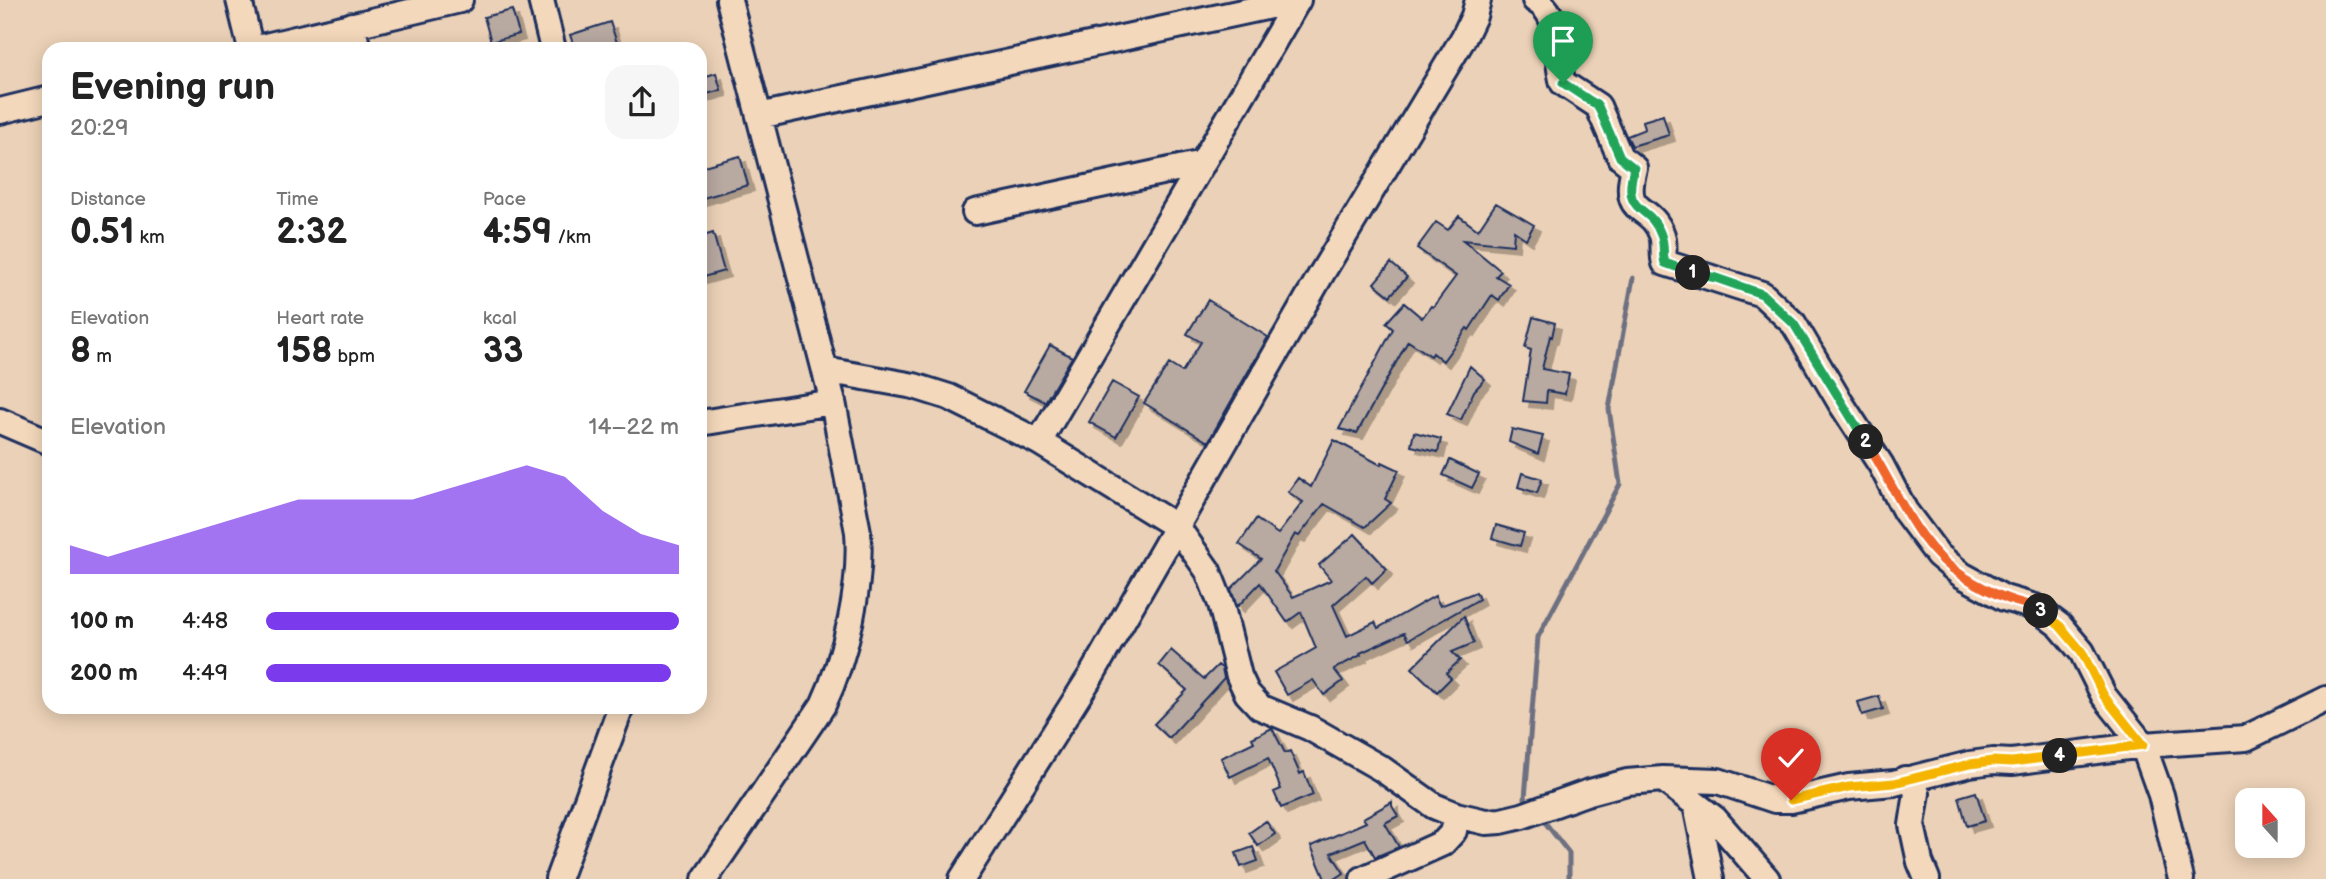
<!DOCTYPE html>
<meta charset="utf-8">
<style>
body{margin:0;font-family:"Balsamiq Sans",sans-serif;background:#f6f6f6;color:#222;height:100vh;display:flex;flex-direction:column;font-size:26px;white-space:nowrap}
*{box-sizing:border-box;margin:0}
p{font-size:23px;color:#767676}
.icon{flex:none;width:38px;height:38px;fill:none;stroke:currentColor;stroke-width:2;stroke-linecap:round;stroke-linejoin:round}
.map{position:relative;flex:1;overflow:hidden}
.drawer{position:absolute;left:42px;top:42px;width:665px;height:672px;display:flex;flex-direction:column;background:#fff;border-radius:21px;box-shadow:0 4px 18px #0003}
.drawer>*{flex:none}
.needle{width:46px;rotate:339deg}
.buttons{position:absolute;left:2235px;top:788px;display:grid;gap:14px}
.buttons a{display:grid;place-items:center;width:70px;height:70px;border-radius:14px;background:#fff;box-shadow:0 4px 18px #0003;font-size:35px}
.pin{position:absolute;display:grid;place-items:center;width:60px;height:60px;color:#fff;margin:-72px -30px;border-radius:50% 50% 50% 0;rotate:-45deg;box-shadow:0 0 7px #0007}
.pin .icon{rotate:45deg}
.km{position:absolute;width:35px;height:35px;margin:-18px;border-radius:50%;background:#222;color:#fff;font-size:19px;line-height:35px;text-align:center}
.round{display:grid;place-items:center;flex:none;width:74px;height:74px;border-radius:21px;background:#f6f6f6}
.summary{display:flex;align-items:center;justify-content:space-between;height:119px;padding:0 28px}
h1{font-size:38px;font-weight:600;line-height:52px}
.figures{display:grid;grid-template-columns:repeat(3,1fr);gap:10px;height:119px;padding:7px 28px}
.figures div{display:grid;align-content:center}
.figures b{font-size:35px;font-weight:600}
.figures small{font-size:19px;font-weight:400}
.figures p{font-size:19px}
.chart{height:196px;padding:14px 28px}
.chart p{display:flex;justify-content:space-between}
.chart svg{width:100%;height:126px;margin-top:7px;fill:#7c3aed;opacity:.7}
ul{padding:0 28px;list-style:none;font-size:23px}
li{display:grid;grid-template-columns:112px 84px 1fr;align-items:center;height:52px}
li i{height:18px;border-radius:9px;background:#7c3aed}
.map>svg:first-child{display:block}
</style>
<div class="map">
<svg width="2326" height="879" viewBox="0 0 2326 879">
<defs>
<filter id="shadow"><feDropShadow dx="6" dy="6" stdDeviation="0" flood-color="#0004"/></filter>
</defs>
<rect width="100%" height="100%" fill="#ebd1b7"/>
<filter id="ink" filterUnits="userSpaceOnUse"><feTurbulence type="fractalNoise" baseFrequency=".0143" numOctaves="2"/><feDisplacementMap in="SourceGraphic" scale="14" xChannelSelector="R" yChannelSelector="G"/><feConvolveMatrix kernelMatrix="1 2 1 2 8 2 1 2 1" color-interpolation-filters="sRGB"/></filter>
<g filter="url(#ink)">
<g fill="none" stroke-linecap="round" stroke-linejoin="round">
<path stroke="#6d6f81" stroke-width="5" d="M1531,805L1525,798L1538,637L1620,484L1609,409L1633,278
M1540,816L1569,853V879"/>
</g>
<path fill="#b8a9a1" stroke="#1b2f5e" stroke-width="2" filter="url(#shadow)" d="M512,10L519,34L491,42L484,17Z
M610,22L619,49H575L570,35Z
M716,73L721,90L700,96V78Z
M1663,115L1669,135L1632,146L1627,136L1645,129L1643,121Z
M740,156L748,185L700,199V167Z
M1496,203L1534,225L1526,239L1514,231L1513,245L1463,240L1501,271L1496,276L1509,284L1499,300L1492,295L1469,330L1467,328L1443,361L1433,353L1431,356L1408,341L1357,433L1339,429L1393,329L1386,323L1404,303L1422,318L1431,306L1433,307L1456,276L1417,248L1436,222L1448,230L1459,216L1478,230Z
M713,233L724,271L700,278V237Z
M1391,263L1407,277L1390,296L1374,283Z
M1208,300L1268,337L1208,442L1144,403L1169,364L1182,372L1201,342L1187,334Z
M1533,317L1555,323L1552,337L1550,336L1542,369L1569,374L1565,394L1547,391L1546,403L1523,401L1531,350L1525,348Z
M1050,345L1072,357L1045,402L1024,391Z
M1470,366L1485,379L1474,391L1461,420L1447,414Z
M1112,382L1139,397L1116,437L1089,422Z
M1512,429L1543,436L1538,454L1509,442Z
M1414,432L1441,439L1438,452L1411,446Z
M1334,440L1381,465L1382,462L1399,470L1385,499L1391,503L1365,527L1324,504L1299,536L1295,534L1274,571L1293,597L1331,580L1319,565L1355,534L1387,569L1372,583L1366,576L1333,605L1347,636L1375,622L1378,628L1435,596L1440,606L1476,592L1479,599L1408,640L1404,633L1360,653L1361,655L1334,669L1343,681L1324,695L1313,680L1287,695L1274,672L1316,648L1301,612L1287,622L1260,583L1238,606L1236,604L1231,589L1261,559L1239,544L1256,519L1278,534L1303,502L1288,492L1298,478L1311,487Z
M1450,460L1479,474L1472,488L1443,475Z
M1522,473L1542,479L1537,493L1518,487Z
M1496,525L1524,533L1520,546L1492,538Z
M1464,616L1474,643L1452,652L1460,660L1446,673L1451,678L1437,692L1412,668Z
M1171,650L1204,679L1218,665L1222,668L1224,678L1169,738L1154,724L1187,690L1159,665Z
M1879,696L1883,709L1862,715L1858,702Z
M1272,728L1285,753L1290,751L1300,774L1304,772L1313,795L1281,808L1274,792L1281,789L1268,758L1230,777L1221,758L1254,742L1252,738Z
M1976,792L1985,821L1967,826L1959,797Z
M1392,802V806L1398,816L1385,823L1399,847L1375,857L1365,839L1331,853L1344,873L1335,879H1325L1311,846L1366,822L1363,818Z
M1266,821L1275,834L1258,846L1249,833Z
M1253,847L1258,861L1241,867L1236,853Z"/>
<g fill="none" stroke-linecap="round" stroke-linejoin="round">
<g stroke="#1b2f5e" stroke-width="30">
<path id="minor" d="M239,0L251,49
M541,0L553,49
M1535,0C1564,16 1554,56 1563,83L1598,106L1620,157L1634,168C1621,219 1650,201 1662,235C1665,244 1662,254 1665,263L1762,294L1794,324L1840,402L1881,465L1905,511L1938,555L1962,575L2004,598L2035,607L2060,626L2082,652L2104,696L2143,745L2161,795L2181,879
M352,25L358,49
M253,49L460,0
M0,111L49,99
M759,116L1298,0
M975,212L1203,163
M825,370L914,386L949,397L1039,442L1177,527L1208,571L1221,604L1239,676L1247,693L1260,707L1310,728L1382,769L1434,806L1456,815L1486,822L1501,821L1522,816L1586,793L1627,782L1663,779L1718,781L1775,800H1791L1849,787L1894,783L1970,764L1993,761L2012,762L2143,745L2246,738L2326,699
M0,421L49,442
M700,423L833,402
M1039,442L1298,0
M1663,779L1715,819L1767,879
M1905,779L1914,785L1917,793L1912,825L1920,862L1927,879
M1696,805L1711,879
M558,879L621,707
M705,879L823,705C846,656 862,586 858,532L833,402L729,0
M962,879L1092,674L1322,273L1464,37L1474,16L1478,0
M1363,879L1443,843L1454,831L1456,815"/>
</g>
<use href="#minor" stroke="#f4d8bb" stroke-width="24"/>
</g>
</g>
<g fill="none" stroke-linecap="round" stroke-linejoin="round" filter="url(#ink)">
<g stroke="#fff" stroke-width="14">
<path id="split-1" d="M1563,83L1598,106L1620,157L1634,168C1621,217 1650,202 1661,235C1665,244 1662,254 1665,263L1693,273"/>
</g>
<g stroke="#fff" stroke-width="14">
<path id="split-2" d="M1693,273L1716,278L1762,294L1794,324L1866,442"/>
</g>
<g stroke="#fff" stroke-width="14">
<path id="split-3" d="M1866,442C1896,487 1915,546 1963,576C1976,584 1992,593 2006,598C2018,603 2031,604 2041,611"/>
</g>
<g stroke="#fff" stroke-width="14">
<path id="split-4" d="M2041,611L2060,626L2082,652L2104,696L2143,745L2060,756"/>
</g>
<g stroke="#fff" stroke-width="14">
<path id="split-5" d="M1791,800L1849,787L1894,783L1970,764L1993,761L2012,762L2060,756"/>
</g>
<use href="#split-1" stroke="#22a559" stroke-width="9"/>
<use href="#split-2" stroke="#22a559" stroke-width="9"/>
<use href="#split-3" stroke="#f0652b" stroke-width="9"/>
<use href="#split-4" stroke="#f5b400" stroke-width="9"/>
<use href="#split-5" stroke="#f5b400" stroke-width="9"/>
</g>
</svg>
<div class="buttons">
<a><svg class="needle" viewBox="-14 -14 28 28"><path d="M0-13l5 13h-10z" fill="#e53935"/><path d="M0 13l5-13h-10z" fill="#767676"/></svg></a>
</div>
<div class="pin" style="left:1563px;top:83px;background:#1e9e55"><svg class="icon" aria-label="arrive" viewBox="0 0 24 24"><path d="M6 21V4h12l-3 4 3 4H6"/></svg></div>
<div class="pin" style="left:1791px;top:800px;background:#d93025"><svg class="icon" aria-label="check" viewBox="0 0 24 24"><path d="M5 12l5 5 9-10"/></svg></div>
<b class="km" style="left:1693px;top:273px">1</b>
<b class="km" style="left:1866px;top:442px">2</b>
<b class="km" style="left:2041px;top:611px">3</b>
<b class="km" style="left:2060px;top:756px">4</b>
<section class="drawer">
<div class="summary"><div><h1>Evening run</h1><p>20:29</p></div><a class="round"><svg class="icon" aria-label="share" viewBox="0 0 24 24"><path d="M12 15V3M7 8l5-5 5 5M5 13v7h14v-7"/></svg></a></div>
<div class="figures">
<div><p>Distance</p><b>0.51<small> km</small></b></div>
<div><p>Time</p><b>2:32</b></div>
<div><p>Pace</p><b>4:59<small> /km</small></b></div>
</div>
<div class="figures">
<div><p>Elevation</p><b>8<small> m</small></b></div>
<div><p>Heart rate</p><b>158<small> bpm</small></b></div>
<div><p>kcal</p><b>33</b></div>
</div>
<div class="chart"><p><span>Elevation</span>14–22 m</p>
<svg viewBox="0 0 160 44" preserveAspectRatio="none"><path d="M0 44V34L10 38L20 34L30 30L40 26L50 22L60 18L70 18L80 18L90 18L100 14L110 10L120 6L130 10L140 22L150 30L160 34V44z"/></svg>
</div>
<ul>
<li><b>100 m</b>4:48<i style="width:100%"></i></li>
<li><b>200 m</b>4:49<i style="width:98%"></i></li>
</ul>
</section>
</div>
